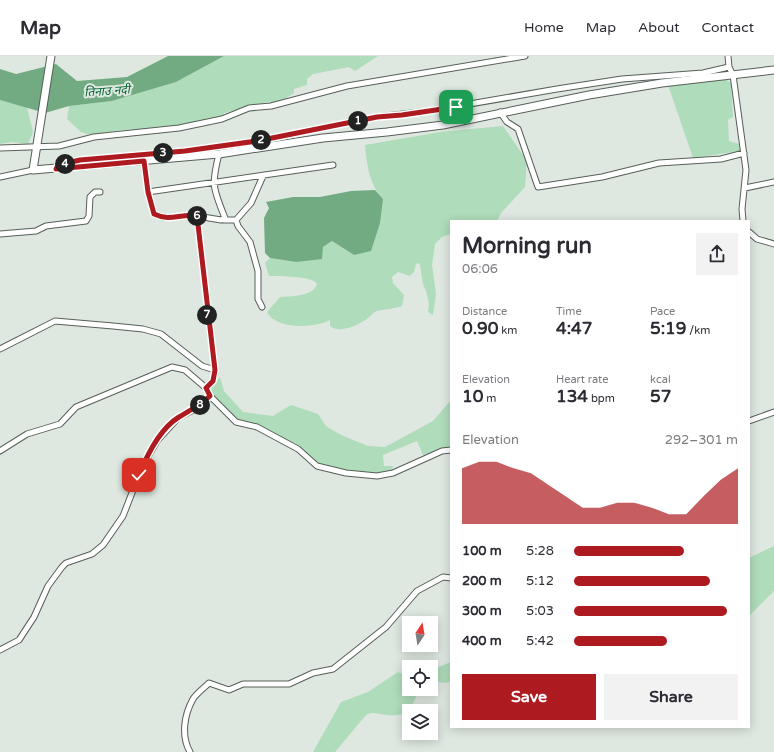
<!DOCTYPE html>
<meta charset="utf-8">
<style>
body{margin:0;font-family:"Varela Round","Noto Sans Devanagari",sans-serif;background:#f2f2f3;color:#2b2b33;height:100vh;display:flex;flex-direction:column;font-size:15px;white-space:nowrap}
*{box-sizing:border-box;margin:0}
p{font-size:13px;color:#7c7c81}
.icon{flex:none;width:22px;height:22px;fill:none;stroke:currentColor;stroke-width:2;stroke-linecap:round;stroke-linejoin:round}
.map{position:relative;flex:1;overflow:hidden}
.panel{position:absolute;left:450px;top:164px;width:300px;height:508px;display:flex;flex-direction:column;background:#fff;border-radius:0px;box-shadow:0 2px 10px #0003}
.panel>*{flex:none}
.needle{width:26px;rotate:12deg}
.tools{position:absolute;left:402px;top:560px;display:grid;gap:8px}
.tools a{display:grid;place-items:center;width:36px;height:36px;border-radius:0px;background:#fff;box-shadow:0 2px 10px #0003;font-size:20px}
.pin{position:absolute;display:grid;place-items:center;width:34px;height:34px;color:#fff;margin:-17px;border-radius:8px;box-shadow:0 2px 6px #0006}
.km{position:absolute;width:20px;height:20px;margin:-10px;border-radius:50%;background:#222;color:#fff;font-size:11px;line-height:20px;text-align:center}
.round{display:grid;place-items:center;flex:none;width:42px;height:42px;border-radius:0px;background:#f2f2f3}
.head{display:flex;align-items:center;justify-content:space-between;height:68px;padding:0 12px}
h1{font-size:22px;font-weight:700;line-height:30px}
.figures{display:grid;grid-template-columns:repeat(3,1fr);gap:6px;height:68px;padding:4px 12px}
.figures div{display:grid;align-content:center}
.figures b{font-size:17px;font-weight:700}
.figures small{font-size:11px;font-weight:400}
.figures p{font-size:11px}
.chart{height:112px;padding:8px 12px}
.chart p{display:flex;justify-content:space-between}
.chart svg{width:100%;height:72px;margin-top:4px;fill:#ad1a1f;opacity:.7}
.action{display:flex;gap:8px;margin-top:auto;padding:8px 12px}
.action a{flex:1;height:46px;border-radius:0px;background:#ad1a1f;color:#fff;font-size:16px;font-weight:700;line-height:46px;text-align:center}
.action a+a{background:#f2f2f3;color:#2b2b33}
ul{padding:0 12px;list-style:none;font-size:13px}
li{display:grid;grid-template-columns:64px 48px 1fr;align-items:center;height:30px}
li i{height:10px;border-radius:5px;background:#ad1a1f}
header{display:flex;align-items:center;gap:24px;box-sizing:border-box;height:56px;padding:0 20px;background:#fff;border-bottom:1px solid #e1e1e2}
header strong{font-size:19px}
nav{display:flex;gap:22px;margin-inline-start:auto;font-size:14px}
.map>svg:first-child{display:block}
</style>
<header>
<strong>Map</strong>
<nav><a>Home</a><a>Map</a><a>About</a><a>Contact</a></nav>
</header>
<div class="map">
<svg width="774" height="696" viewBox="0 0 774 696">
<rect width="100%" height="100%" fill="#dee8e0"/>
<path fill="#afdcba" d="M224,0H378L355,15L349,11L313,18L307,23V29L294,33V37L278,47L268,46L224,57V61L180,71L122,74L91,79L81,76L67,63L69,50L112,45L176,26Z
M725,23L731,27L733,61L728,64L729,85L739,88L740,95L693,102L668,29Z
M0,44L27,51L33,76L28,88L11,86L0,88Z
M503,70L527,105L525,131L501,157L497,165H451V178L442,181L435,188L432,209L436,238L433,259L428,256L429,248L426,235L423,228L420,209L418,207L416,208L414,216L410,220L398,216L392,221L393,227L404,239L402,250C394,253 385,253 377,255C373,256 371,260 368,262C359,269 340,278 330,270V264C315,272 276,274 267,256L280,241C291,240 313,241 317,228C313,220 280,220 269,220L265,207L270,202L296,206L323,191L332,185L354,199L383,143C369,128 367,109 365,89L440,76Z
M220,321L224,335L243,356L273,360L291,349L318,358L326,370L341,379L368,390L385,391L433,365L451,344V391L445,392L424,401L417,385L383,399L384,410H393L392,415L377,418L350,416L325,410L314,405L295,387L238,365L213,341L210,334Z
M774,490V535L749,560V502Z
M451,606V625L446,627L431,625V614Z
M398,616L409,621V633H419C411,655 406,663 381,658C375,657 371,656 366,659L335,696H313L341,646L368,636Z"/>
<path fill="#72ab82" d="M168,0H224L176,26L112,45L69,50L45,57L0,44V13L16,18L56,8L77,25L127,21Z
M375,134L383,143L380,167L371,195L354,199L332,185L323,191L322,203L296,206L270,202L265,197L264,162L269,152L266,146L293,141H320L351,135Z"/>
<g fill="none" stroke-linecap="round" stroke-linejoin="round">
<g stroke="#575f59" stroke-width="7">
<path id="street" d="M728,0L729,11L733,19L746,114L742,153L743,165
M500,56L507,66L518,73L538,131L602,121L659,107L721,103L744,97
M0,92L59,90L94,81L179,72L222,63L249,52L271,50L347,30L525,0
M144,105L148,136L154,158C171,166 180,157 197,160
M59,109L80,104L185,95L257,85L377,61L429,55L557,33L622,23L703,17L729,11
M0,121L33,114
M745,132L774,126
M148,136L333,109
M224,164H236L251,147L263,120
M236,164L238,170L250,186L258,215V243L262,251
M749,176L757,183L774,188
M0,178L36,175L46,170L86,165L89,160L90,141L95,136H100
M0,293L55,265L113,270L143,273L161,278L202,310L215,314
M206,332L213,325L215,314L197,160L221,164L225,162C213,132 211,129 219,98
M749,365L774,356
M0,395L27,378L60,368L76,351L172,311L185,314L206,332L210,340L236,366L257,371L298,393L317,410L346,417L377,420L393,417L442,395L451,394
M0,594L19,584L34,561L48,530L62,511L66,507L92,498L103,489L123,460L142,411L157,385L179,361L197,352L210,340
M190,696C181,680 184,659 193,643C197,637 204,632 209,627L229,634L243,628H289L313,617L333,613L386,571L417,535L443,521L451,522"/>
</g>
<g stroke="#575f59" stroke-width="9">
<path id="secondary" d="M51,0L33,114L219,98L323,82L387,76L443,69L589,39L662,27L774,14"/>
</g>
<use href="#street" stroke="#fff" stroke-width="5"/>
<use href="#secondary" stroke="#fff" stroke-width="7"/>
</g>
<g fill="none" stroke-linecap="round" stroke-linejoin="round">
<g stroke="#fff" stroke-width="8">
<path id="route" d="M139,419C147,399 161,372 179,361C191,354 200,349 210,340L206,332L213,325L215,314L197,160C180,157 171,166 154,158L148,136L144,105L56,113L58,109L80,104L185,95L257,85L377,61L402,59L456,51"/>
</g>
<use href="#route" stroke="#ad1a1f" stroke-width="5"/>
</g>
<g text-anchor="middle" stroke-width="4" stroke-linejoin="round" paint-order="stroke">
<g font-size="12" font-style="italic" fill="#006330" stroke="#dee8e0">
<text transform="translate(107 35) rotate(-4)" y="4">तिनाउ नदी</text>
</g>
</g>
</svg>
<div class="tools">
<a><svg class="needle" viewBox="-14 -14 28 28"><path d="M0-13l5 13h-10z" fill="#e53935"/><path d="M0 13l5-13h-10z" fill="#7c7c81"/></svg></a>
<a><svg class="icon" aria-label="locate" viewBox="0 0 24 24"><circle cx="12" cy="12" r="6"/><path d="M12 2v4M12 18v4M2 12h4M18 12h4"/></svg></a>
<a><svg class="icon" aria-label="layers" viewBox="0 0 24 24"><path d="M12 4l9 5-9 5-9-5zM3 14l9 5 9-5"/></svg></a>
</div>
<div class="pin" style="left:456px;top:51px;background:#1e9e55"><svg class="icon" aria-label="arrive" viewBox="0 0 24 24"><path d="M6 21V4h12l-3 4 3 4H6"/></svg></div>
<div class="pin" style="left:139px;top:419px;background:#d93025"><svg class="icon" aria-label="check" viewBox="0 0 24 24"><path d="M5 12l5 5 9-10"/></svg></div>
<b class="km" style="left:358px;top:65px">1</b>
<b class="km" style="left:261px;top:84px">2</b>
<b class="km" style="left:163px;top:97px">3</b>
<b class="km" style="left:65px;top:108px">4</b>
<b class="km" style="left:197px;top:160px">6</b>
<b class="km" style="left:207px;top:259px">7</b>
<b class="km" style="left:200px;top:349px">8</b>
<section class="panel">
<div class="head"><div><h1>Morning run</h1><p>06:06</p></div><a class="round"><svg class="icon" aria-label="share" viewBox="0 0 24 24"><path d="M12 15V3M7 8l5-5 5 5M5 13v7h14v-7"/></svg></a></div>
<div class="figures">
<div><p>Distance</p><b>0.90<small> km</small></b></div>
<div><p>Time</p><b>4:47</b></div>
<div><p>Pace</p><b>5:19<small> /km</small></b></div>
</div>
<div class="figures">
<div><p>Elevation</p><b>10<small> m</small></b></div>
<div><p>Heart rate</p><b>134<small> bpm</small></b></div>
<div><p>kcal</p><b>57</b></div>
</div>
<div class="chart"><p><span>Elevation</span>292–301 m</p>
<svg viewBox="0 0 160 44" preserveAspectRatio="none"><path d="M0 44V10L10 6L20 6L30 10L40 13L50 20L60 27L70 34L80 34L90 31L100 31L110 34L120 38L130 38L140 27L150 17L160 10V44z"/></svg>
</div>
<ul>
<li><b>100 m</b>5:28<i style="width:67%"></i></li>
<li><b>200 m</b>5:12<i style="width:83%"></i></li>
<li><b>300 m</b>5:03<i style="width:93%"></i></li>
<li><b>400 m</b>5:42<i style="width:57%"></i></li>
</ul>
<div class="action"><a>Save</a><a>Share</a></div>
</section>
</div>
